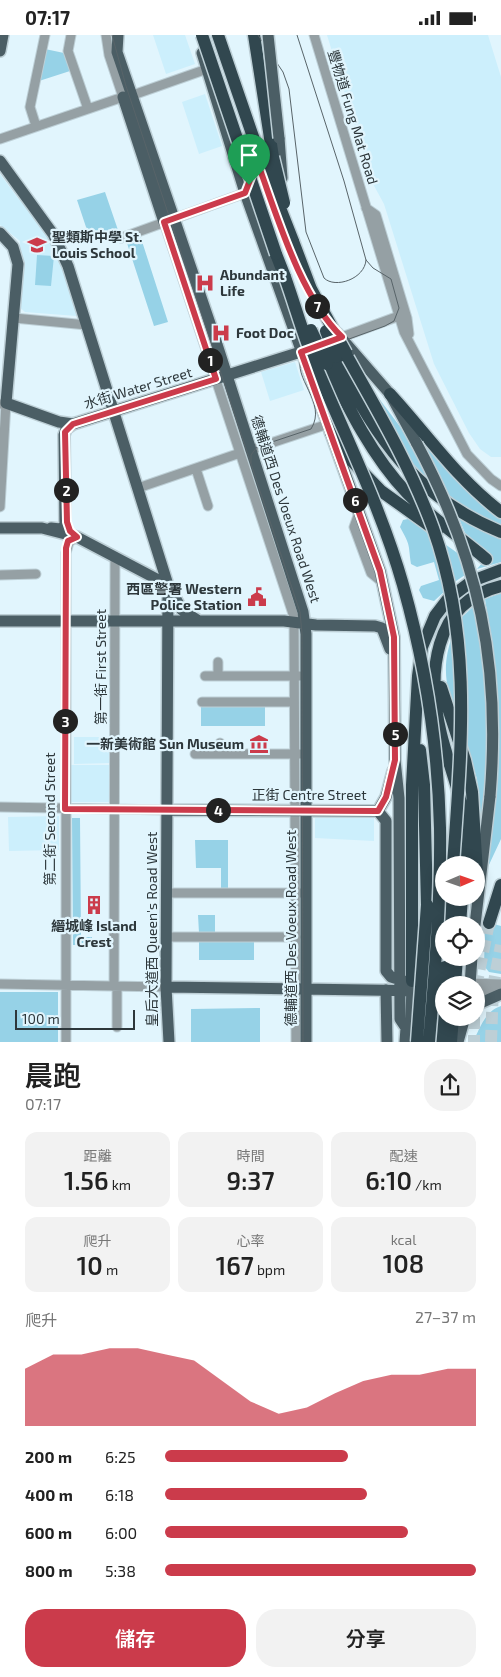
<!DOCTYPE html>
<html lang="zh-TW">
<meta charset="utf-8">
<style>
body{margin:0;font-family:"Exo 2","Noto Sans TC",sans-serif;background:#f2f2f2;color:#222;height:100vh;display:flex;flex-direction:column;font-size:19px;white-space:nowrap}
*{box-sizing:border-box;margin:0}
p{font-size:16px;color:#767676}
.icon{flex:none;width:28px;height:28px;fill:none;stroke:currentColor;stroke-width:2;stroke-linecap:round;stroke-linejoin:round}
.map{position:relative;height:1007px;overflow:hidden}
.panel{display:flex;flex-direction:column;background:#fff;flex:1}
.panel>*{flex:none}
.needle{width:32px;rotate:88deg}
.buttons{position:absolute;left:435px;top:821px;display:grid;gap:10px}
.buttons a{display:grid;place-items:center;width:50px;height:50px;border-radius:50%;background:#fff;box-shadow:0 2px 12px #0003;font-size:25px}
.scale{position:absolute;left:15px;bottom:12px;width:120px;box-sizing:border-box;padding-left:5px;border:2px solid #2d373b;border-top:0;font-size:14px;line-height:18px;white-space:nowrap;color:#2d373b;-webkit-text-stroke:4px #e1f5fd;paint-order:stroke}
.pin{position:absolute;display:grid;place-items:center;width:42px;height:42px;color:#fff;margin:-51px -21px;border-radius:50% 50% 50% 0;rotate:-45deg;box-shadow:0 0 5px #0007}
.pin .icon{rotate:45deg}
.km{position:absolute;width:25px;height:25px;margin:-12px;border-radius:50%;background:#222;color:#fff;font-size:14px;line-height:25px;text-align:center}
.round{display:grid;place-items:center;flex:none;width:52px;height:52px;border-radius:20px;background:#f2f2f2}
.overview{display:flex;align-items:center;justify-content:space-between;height:85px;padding:0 25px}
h1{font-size:28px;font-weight:600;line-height:38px}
.stats{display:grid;grid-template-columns:repeat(3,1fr);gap:8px;height:85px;padding:5px 25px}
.stats div{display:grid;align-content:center;border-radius:12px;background:#f2f2f2;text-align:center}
.stats b{font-size:25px;font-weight:600}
.stats small{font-size:14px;font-weight:400}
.stats p{font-size:14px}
.chart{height:140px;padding:10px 25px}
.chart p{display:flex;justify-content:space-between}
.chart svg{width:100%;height:90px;margin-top:5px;fill:#cb3b4b;opacity:.7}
.button{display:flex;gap:10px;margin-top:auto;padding:10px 25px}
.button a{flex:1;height:58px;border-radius:20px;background:#cb3b4b;color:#fff;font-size:20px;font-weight:600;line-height:58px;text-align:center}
.button a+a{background:#f2f2f2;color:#222}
ul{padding:0 25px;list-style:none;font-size:16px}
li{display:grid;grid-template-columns:80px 60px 1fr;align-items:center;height:38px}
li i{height:12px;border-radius:6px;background:#cb3b4b}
.status{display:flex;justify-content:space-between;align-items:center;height:35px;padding:0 25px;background:#fff;direction:ltr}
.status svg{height:14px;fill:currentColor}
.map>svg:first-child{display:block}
</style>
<div class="status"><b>07:17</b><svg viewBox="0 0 49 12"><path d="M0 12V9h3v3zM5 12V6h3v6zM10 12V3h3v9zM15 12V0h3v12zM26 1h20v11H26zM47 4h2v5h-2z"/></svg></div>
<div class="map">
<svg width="501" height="1007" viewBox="0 0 501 1007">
<rect width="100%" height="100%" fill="#e1f5fd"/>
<path fill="#cceffc" d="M153,0H185L195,29L166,39Z
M327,0H488L501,42V422H491L480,414L469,398L434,329L384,169L372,147Z
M205,59L222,111L199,119L182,67Z
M0,139L17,162L46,194L64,236L77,281L25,277L16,269L20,206L0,190Z
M295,327L304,355L270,366L261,337Z
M74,702H109V728L74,729Z
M71,730H109V767H71Z
M59,781V815L9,816L8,782Z
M315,783H374V806L315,803Z"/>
<path fill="#96d2e7" d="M45,14L64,18L70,36L39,46Z
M105,157L119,198L91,207L77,165Z
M139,197L168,287L154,291L125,202Z
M37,220L54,221L51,251L35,250Z
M366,346L401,393L437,457L415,437Z
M411,388L485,471L501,484V493L452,468Z
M458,481L501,502V527L477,534L490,519L465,498Z
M408,484L429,496L445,556L434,566L423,563L419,555L421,551L439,545L434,527L417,532L411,529C408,508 411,512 400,492L403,485Z
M442,507L463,522L468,538L453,548Z
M501,558V804L487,834C498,736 501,662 485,564Z
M476,569L490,688L483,783L481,782L477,744L466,708L467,655L460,584Z
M453,599L457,688C447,653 440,634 453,599Z
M201,669H265V691H201Z
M72,783H80L81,902H92V910H73Z
M195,805H228V854H221V833H196Z
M198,880H215V898H199Z
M483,886L501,891V939L489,937L484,931L485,896Z
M199,907H254V925H199Z
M0,957H58V1007H0Z
M501,971V1007H473C480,993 485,976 501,971Z
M260,973V1007H191V974Z"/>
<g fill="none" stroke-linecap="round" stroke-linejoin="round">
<path stroke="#bdcfd6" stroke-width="12" stroke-dasharray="12 6" stroke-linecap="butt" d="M476,952L489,888
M474,982V1007
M491,1007L493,952L501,910"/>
<g stroke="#bdcfd6" stroke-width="11">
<path id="minor" d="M71,0L68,16L88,74
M314,0L404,297L467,419L491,444L501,451
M133,60L207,34
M36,91L30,72L45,0
M0,104L123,62L109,20L106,0
M366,173L376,180L407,283L409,299
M164,187L294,582L296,1007
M121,203L245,158
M14,283L87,290
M342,302L399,281L405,282
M0,369L6,368L0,472
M250,415L328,389
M196,434L208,471
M138,453L240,418
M359,478L354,492L371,538L382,547
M0,540L36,539
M205,641H300
M218,641V627
M202,667H289
M220,708V719
M195,719H300
M0,772L167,775
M167,858H301
M167,902H296
M470,948L501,949
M0,949L166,952
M114,952L115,522
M117,952V992
M476,956L501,955
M66,1007V518L69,507L77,502"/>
</g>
<g stroke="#bdcfd6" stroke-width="14">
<path id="major" d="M118,0L117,17L214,300L303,577L306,599V1007
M0,16L3,0
M202,18L245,158L380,536L394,602L395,725L399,763L400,984L406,993
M123,62L164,187
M279,103L282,143
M0,126L53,199L68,231L168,550L166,952L169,1007
M250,148L254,118
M0,198L13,212L18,229L6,368L59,387L73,389L307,315
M337,298L390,359L417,409
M0,493H42L77,502L168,550L182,575L199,586
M51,493L60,494L65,491L64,400L66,394L73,389
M0,586H284L316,590L375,591L382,593L390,614
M167,775L378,776
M378,776L386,786V936L391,942L404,946
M378,776L386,762L393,736
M475,890L490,761
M448,947L470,948
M470,950L472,922
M166,952L430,956
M386,955L387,1007
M476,970L501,959
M405,1007L406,993L411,984L412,948
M458,1007L465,982"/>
</g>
<g stroke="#bdcfd6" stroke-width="15">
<path id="highway" d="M218,0L260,122
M254,0L273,122
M293,206L311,254
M276,219L285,242
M336,322C374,402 417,463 501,497
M327,329C349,374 372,421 407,458C430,482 460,502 486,524
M390,359C427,399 457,444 501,477
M331,398L348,422L381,456L437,496
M441,652L465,725L472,757L478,854
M420,715L424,750L427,870
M464,830C465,811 466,792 462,773C457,748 447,724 441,699C427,641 432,567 501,551
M489,888L501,850
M448,890L450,862
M460,890L462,862
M412,946V750L418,641L422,612L435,581L448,564L472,546L501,535
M441,1007L444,959
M451,1007L453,982"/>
</g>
<use href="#minor" stroke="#95a0a4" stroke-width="9"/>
<use href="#major" stroke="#4b5e65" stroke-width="11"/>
<use href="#highway" stroke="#31474f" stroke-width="12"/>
<path stroke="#586469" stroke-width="1" d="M112,0L126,51L300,577L302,599L303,1007
M258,0L283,37L289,54L306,197L324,243C335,254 365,244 366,225
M251,428V420L257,412L311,394C328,367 291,343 302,321L385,291L394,286L399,273L391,244L373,233L366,225L344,146L297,0"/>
<g stroke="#bdcfd6" stroke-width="14" stroke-linecap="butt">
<path id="major-bridge" d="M268,0L279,103
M417,409C479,525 501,629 490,761"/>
</g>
<g stroke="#bdcfd6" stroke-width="15" stroke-linecap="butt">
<path id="highway-bridge" d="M202,0L276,219
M260,122L293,206
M273,122L284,168
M285,242C296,273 305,306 318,336C348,407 382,476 403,550C425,628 438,711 440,793C441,864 435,936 429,1007
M311,254L346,318
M311,295L327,329
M326,296L336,322
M348,323C379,378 411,433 433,493C473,605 461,714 453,830
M444,950L445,932
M455,950L457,922
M417,1007L427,870"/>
</g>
<use href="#major-bridge" stroke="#4b5e65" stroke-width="11"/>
<use href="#highway-bridge" stroke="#31474f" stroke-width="12"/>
</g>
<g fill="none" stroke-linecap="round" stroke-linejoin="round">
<g stroke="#fff" stroke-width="10">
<path id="route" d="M254,118C276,176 298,259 342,302L301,317L380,536L394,602L395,725L386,762L378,776L65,774L66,513L68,506L77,502L70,496L67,487L65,397L73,389L216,344L164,187L245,158L252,140Z"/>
</g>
<use href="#route" stroke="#cb3b4b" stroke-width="6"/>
</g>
<defs>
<g id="school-bare" transform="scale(1.5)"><path d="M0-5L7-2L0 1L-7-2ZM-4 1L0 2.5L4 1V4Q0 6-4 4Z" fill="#cb3b4b" stroke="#e1f5fd" stroke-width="2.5" paint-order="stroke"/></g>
<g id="hospital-bare" transform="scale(1.5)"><path d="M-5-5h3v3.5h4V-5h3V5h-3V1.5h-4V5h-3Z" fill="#cb3b4b" stroke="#e1f5fd" stroke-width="2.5" paint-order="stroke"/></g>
<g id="civic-bare" transform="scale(1.5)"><path d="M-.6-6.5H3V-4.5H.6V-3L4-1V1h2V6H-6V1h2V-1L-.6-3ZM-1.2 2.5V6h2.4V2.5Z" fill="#cb3b4b" stroke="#e1f5fd" stroke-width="2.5" paint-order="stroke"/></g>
<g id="museum-bare" transform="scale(1.5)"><path d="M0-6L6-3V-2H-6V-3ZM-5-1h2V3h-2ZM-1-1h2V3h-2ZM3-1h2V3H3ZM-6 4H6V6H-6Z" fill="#cb3b4b" stroke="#e1f5fd" stroke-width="2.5" paint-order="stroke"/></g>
<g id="building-bare" transform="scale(1.5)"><path d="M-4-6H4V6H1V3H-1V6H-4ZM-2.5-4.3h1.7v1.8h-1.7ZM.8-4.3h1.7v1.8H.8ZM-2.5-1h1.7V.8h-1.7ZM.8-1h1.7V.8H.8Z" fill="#cb3b4b" stroke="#e1f5fd" stroke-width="2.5" paint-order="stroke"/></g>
</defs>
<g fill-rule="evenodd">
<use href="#school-bare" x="37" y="210"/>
<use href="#hospital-bare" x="205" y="248"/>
<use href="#hospital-bare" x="221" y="298"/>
<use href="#civic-bare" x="257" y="562"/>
<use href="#museum-bare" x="259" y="709"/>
<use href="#building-bare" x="94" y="870"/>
</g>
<g text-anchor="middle" stroke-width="4.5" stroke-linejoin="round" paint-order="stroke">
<g font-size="14" fill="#2d373b" stroke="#e1f5fd">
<text transform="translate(353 82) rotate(73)" y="5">豐物道 Fung Mat Road</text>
<text transform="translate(138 353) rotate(-17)" y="5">水街 Water Street</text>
<text transform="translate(286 474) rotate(72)" y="5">德輔道西 Des Voeux Road West</text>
<text transform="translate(101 632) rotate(-90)" y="5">第一街 First Street</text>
<text x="309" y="765">正街 Centre Street</text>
<text transform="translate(50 784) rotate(-90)" y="5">第二街 Second Street</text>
<text transform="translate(291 893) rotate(-90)" y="5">德輔道西 Des Voeux Road West</text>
<text transform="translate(152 894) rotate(-90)" y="5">皇后大道西 Queen's Road West</text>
</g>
<g font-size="14" font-weight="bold" fill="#2d373b" stroke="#e1f5fd" text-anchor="start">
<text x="52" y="207">聖類斯中學 St.<tspan x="52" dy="16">Louis School</tspan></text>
<text x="220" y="245">Abundant<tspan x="220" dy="16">Life</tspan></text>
<text x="236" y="303">Foot Doc</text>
<text x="242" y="559" text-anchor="end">西區警署 Western<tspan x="242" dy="16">Police Station</tspan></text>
<text x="244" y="714" text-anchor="end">一新美術館 Sun Museum</text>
<text x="94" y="896" text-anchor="middle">縉城峰 Island<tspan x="94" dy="16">Crest</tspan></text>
</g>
</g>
</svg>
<div class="buttons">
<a><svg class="needle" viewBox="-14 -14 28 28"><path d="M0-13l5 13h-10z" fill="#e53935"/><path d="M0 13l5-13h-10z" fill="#767676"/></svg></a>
<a><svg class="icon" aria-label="locate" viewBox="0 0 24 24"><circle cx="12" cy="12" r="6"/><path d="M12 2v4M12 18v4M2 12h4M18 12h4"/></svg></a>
<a><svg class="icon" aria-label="layers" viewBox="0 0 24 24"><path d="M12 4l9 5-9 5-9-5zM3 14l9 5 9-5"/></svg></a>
</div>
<div class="scale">100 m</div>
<div class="pin" style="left:249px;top:150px;background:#1e9e55"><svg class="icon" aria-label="arrive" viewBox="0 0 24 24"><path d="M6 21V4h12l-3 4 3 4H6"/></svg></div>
<b class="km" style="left:210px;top:325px">1</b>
<b class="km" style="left:66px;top:455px">2</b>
<b class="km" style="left:65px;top:686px">3</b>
<b class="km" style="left:218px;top:775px">4</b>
<b class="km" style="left:395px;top:699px">5</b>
<b class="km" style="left:355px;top:465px">6</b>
<b class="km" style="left:317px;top:271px">7</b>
</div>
<section class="panel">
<div class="overview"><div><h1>晨跑</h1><p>07:17</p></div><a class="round"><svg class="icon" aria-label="share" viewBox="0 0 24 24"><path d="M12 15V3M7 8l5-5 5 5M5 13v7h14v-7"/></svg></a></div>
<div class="stats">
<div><p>距離</p><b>1.56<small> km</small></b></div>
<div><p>時間</p><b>9:37</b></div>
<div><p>配速</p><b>6:10<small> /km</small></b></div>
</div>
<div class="stats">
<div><p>爬升</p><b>10<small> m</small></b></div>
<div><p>心率</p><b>167<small> bpm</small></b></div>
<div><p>kcal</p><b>108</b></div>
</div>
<div class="chart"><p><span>爬升</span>27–37 m</p>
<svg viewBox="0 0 160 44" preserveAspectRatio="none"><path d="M0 44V16L10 9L20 9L30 6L40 6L50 9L60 12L70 22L80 32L90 38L100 35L110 28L120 22L130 19L140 19L150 16L160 16V44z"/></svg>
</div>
<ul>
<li><b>200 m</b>6:25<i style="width:59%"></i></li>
<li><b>400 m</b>6:18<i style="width:65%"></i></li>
<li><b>600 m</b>6:00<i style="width:78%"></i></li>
<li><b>800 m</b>5:38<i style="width:100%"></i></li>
</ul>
<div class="button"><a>儲存</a><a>分享</a></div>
</section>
